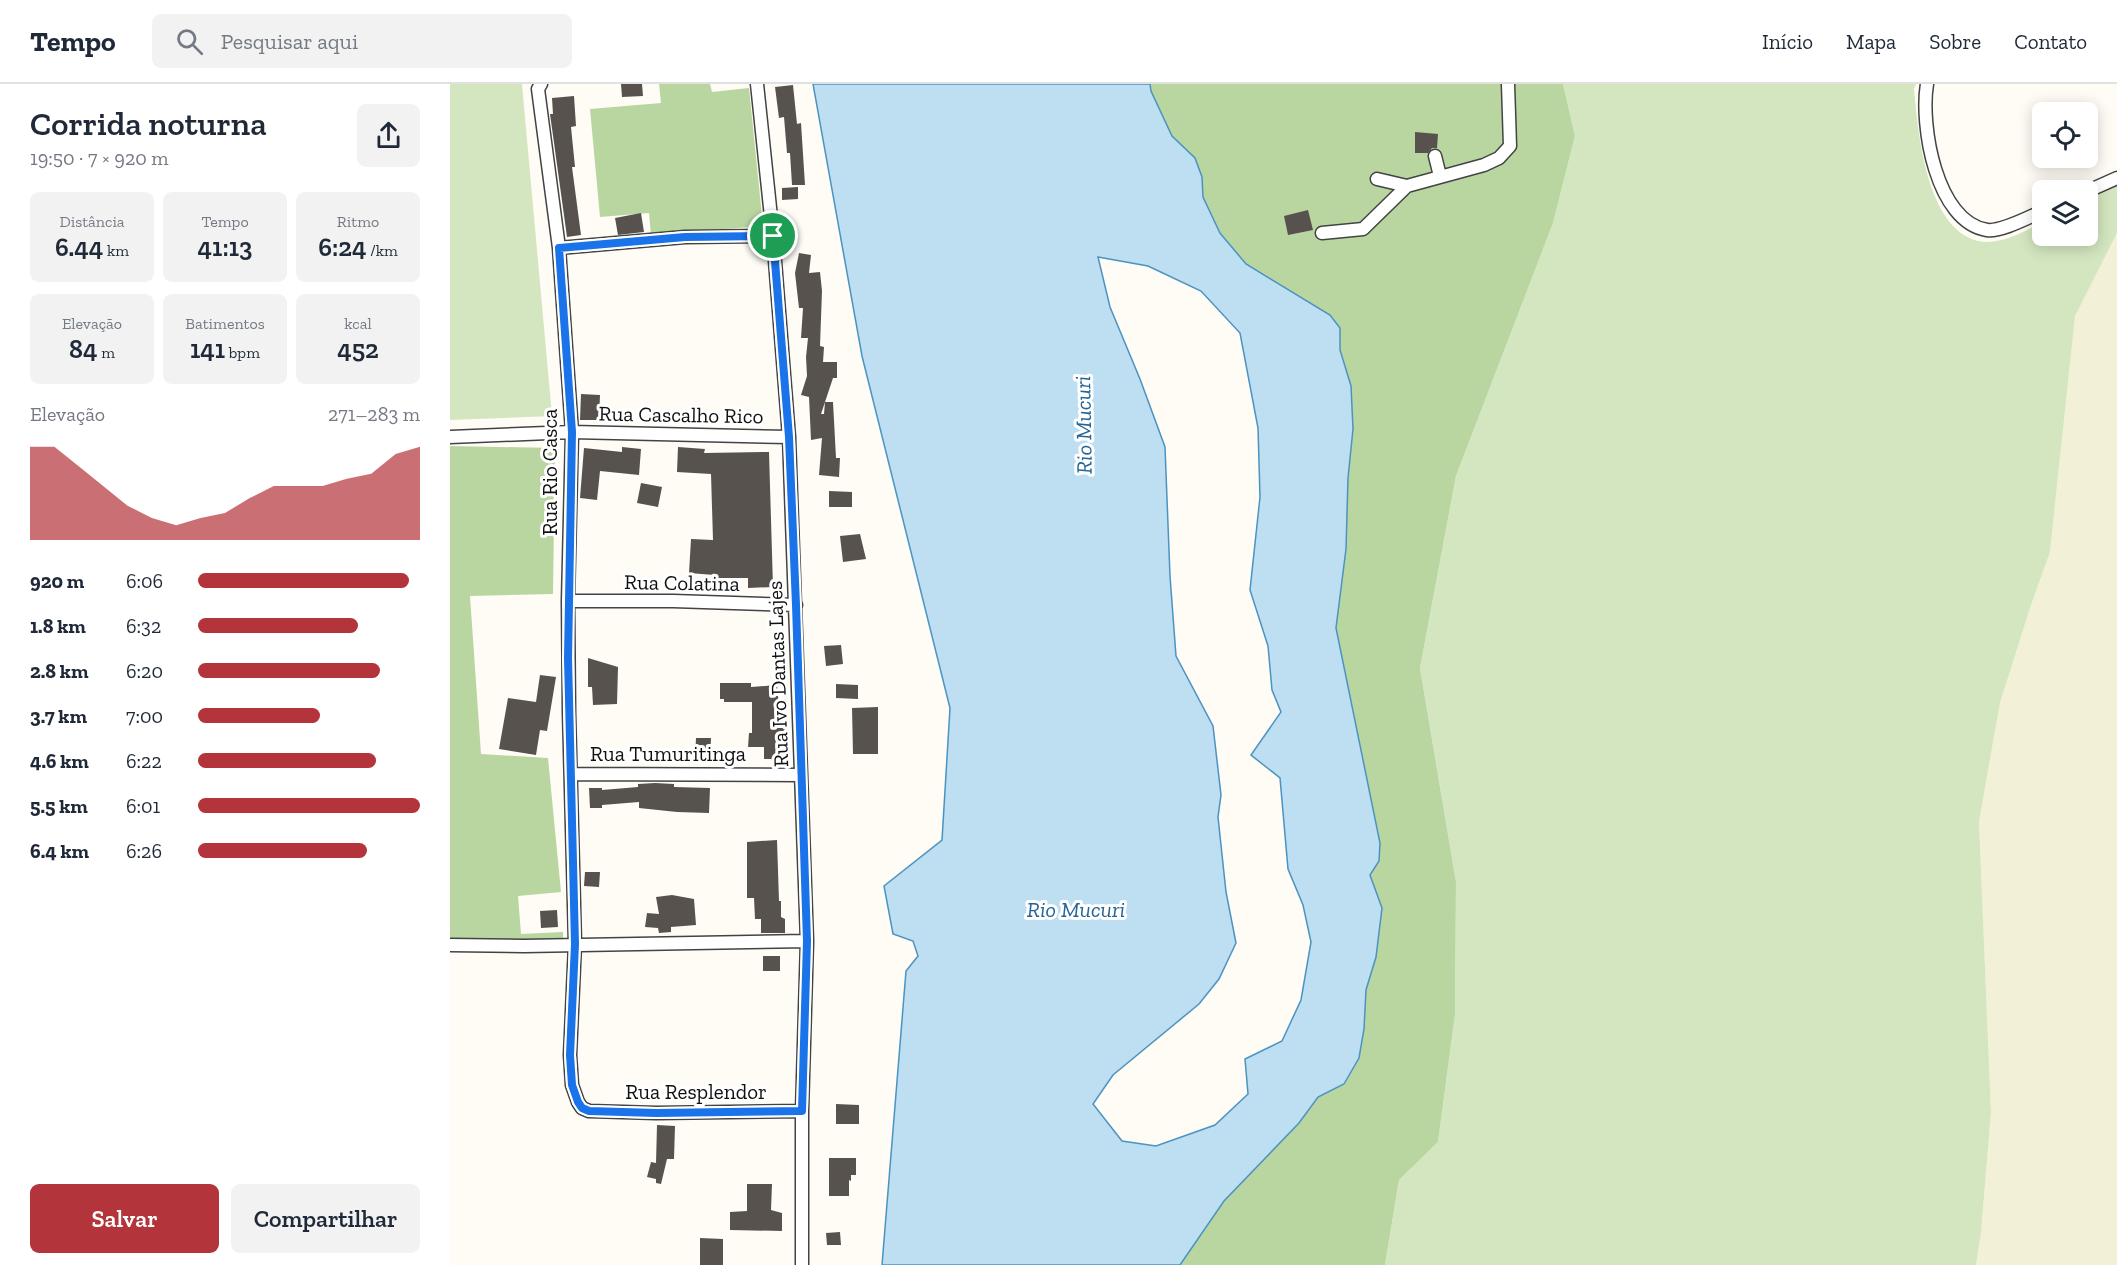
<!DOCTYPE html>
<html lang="pt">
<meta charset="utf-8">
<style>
body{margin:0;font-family:"Zilla Slab",serif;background:#f2f2f3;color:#1f2937;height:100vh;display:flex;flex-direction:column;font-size:22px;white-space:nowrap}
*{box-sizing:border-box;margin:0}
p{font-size:20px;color:#747a83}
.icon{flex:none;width:33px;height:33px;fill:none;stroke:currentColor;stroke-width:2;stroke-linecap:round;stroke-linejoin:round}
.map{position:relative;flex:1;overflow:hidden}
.panel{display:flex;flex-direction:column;background:#fff;width:450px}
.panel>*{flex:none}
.tools{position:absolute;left:1582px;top:18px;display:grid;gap:12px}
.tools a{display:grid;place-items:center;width:66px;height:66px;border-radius:9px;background:#fff;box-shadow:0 3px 15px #0003;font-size:30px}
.pin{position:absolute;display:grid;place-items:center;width:51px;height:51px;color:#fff;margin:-26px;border:3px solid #fff;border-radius:50%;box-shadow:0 2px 6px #0007}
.round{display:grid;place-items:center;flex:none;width:63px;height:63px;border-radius:9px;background:#f2f2f3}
.head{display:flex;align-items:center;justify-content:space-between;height:102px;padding:0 30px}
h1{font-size:33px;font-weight:600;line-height:45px}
.metrics{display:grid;grid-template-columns:repeat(3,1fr);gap:9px;height:102px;padding:6px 30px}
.metrics div{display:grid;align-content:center;border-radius:9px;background:#f2f2f3;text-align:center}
.metrics b{font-size:26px;font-weight:600}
.metrics small{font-size:16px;font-weight:400}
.metrics p{font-size:16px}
.chart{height:168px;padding:12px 30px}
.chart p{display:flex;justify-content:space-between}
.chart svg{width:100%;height:108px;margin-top:6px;fill:#b4343b;opacity:.7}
.primary-button{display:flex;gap:12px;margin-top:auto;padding:12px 30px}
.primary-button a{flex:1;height:69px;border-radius:9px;background:#b4343b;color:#fff;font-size:24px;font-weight:600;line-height:69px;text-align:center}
.primary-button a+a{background:#f2f2f3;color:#1f2937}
ul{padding:0 30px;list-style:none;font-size:20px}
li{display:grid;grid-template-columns:96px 72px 1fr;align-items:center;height:45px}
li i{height:15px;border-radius:8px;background:#b4343b}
header{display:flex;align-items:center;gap:36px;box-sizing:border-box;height:84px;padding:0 30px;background:#fff;border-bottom:2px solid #e0e1e3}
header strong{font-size:28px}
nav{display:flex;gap:33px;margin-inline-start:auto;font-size:21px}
.search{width:420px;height:54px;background:#f2f2f3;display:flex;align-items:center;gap:15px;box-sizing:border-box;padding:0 21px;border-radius:9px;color:#747a83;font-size:22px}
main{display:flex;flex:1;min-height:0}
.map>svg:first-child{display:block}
</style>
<header>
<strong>Tempo</strong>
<div class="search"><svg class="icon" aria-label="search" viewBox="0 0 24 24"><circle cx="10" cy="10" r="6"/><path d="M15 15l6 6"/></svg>Pesquisar aqui</div>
<nav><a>Início</a><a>Mapa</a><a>Sobre</a><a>Contato</a></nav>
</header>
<main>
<section class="panel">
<div class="head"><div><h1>Corrida noturna</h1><p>19:50 · 7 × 920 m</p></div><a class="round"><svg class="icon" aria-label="share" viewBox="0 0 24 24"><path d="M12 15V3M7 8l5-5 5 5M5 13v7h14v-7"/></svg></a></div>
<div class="metrics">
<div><p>Distância</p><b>6.44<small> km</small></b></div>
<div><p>Tempo</p><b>41:13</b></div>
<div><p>Ritmo</p><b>6:24<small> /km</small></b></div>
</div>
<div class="metrics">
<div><p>Elevação</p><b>84<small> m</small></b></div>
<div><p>Batimentos</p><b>141<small> bpm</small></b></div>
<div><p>kcal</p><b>452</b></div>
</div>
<div class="chart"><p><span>Elevação</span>271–283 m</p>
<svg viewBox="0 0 160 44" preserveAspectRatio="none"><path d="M0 44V6L10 6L20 14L30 22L40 30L50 35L60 38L70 35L80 33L90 27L100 22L110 22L120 22L130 19L140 17L150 9L160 6V44z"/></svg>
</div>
<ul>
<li><b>920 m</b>6:06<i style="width:95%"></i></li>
<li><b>1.8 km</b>6:32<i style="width:72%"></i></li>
<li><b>2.8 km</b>6:20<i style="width:82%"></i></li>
<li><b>3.7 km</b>7:00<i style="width:55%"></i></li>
<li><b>4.6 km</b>6:22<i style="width:80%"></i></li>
<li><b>5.5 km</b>6:01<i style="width:100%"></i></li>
<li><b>6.4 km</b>6:26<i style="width:76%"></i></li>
</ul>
<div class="primary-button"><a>Salvar</a><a>Compartilhar</a></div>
</section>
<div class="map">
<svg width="1667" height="1181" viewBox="0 0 1667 1181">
<rect width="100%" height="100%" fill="#fefcf5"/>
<path fill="#f2f0d6" d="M1667,149V1181H1526L1531,1149L1541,1028L1529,738L1550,619L1580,524L1600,468L1625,231Z"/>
<path fill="#d4e6c0" d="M0,0H72L102,332L0,336Z
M1113,0H1466L1464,5C1468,48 1476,144 1528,157C1550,162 1575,147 1593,138V152H1638V115L1667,102V149L1625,232L1600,468L1580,524L1550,619L1529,738L1541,1028L1531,1149L1526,1181H935L949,1096L988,1058L1005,931L1006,798L970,584L1006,392L1103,139L1125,52Z"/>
<path fill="#b9d6a1" d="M209,0H260L262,8L299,4L313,142L201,151L199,129L150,133L140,25L211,19Z
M700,0H1113L1125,52L1103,139L1006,392L970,584L1006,798L1005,931L988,1058L949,1096L935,1181H730L774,1117L849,1039L868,1013L895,1000L914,945L916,906L926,873L932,824L920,791L929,777L930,759L886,544L896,465L898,394L903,345L901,302L890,266V244L880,231L796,180L770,148L753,113L752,93L745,74L722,52L701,7Z
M0,362L105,364L103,510L20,512L31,670L98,674L111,808L68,812L71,850L113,848V856L53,858L0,855Z"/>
<path fill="#bedef1" stroke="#4b93c1" stroke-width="1.5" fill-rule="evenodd" d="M363,0H700L701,7L722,52L745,74L752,93L753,113L770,149L796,180L880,231L890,244V266L901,302L903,345L898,394L896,465L886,544L930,759L929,777L920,791L932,824L926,873L916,906L914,945L909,974L894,1000L868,1013L849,1039L774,1117L730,1181H432L456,887L468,872L463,857L443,850L434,802L492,756L500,624L412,272ZM648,173L698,182L751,207L790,249L808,344L810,413L800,506L818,562L822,606L831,628L801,671L830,694L838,785L853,821L861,858L851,916L832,957L795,975L798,1010L765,1041L706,1062L672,1057L643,1020L663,991L749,920L769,895L786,859L776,808L768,733L771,711L763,642L726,572L720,492L715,363L690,295L660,223Z"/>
<path fill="#58524e" d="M171,0H192L193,12L172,13Z
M343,1L347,40L351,39L355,101H342L340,69H337L334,33L329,34L325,3Z
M124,12L126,42L121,43L125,83H122L131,151L117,153L100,30H103L102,14Z
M965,48L988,50L987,64H982L978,69H965Z
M348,103V115L332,116V104Z
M858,126L863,146L838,151L834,132Z
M191,129L194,148L168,151L165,134Z
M349,169L361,171L359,189L370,188L372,207L370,262L374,263L373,278H387V294H383L371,330H374L375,318H383L386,374H390L389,393L369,391L372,354L361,356L359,313L351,311L357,292L356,273L358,254H351L353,224H349L345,189Z
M131,310L150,311L149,336H130Z
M172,363L191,365L189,391L150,387L147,416L130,414L134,364L172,368Z
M228,363L255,365L254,369L319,368L323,503L298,504V494H264V491L239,489L241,455L263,456L261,390L227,388Z
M191,399L212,403L208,423L187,419Z
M379,407L402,408V423H379Z
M410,450L416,475L393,478L390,452Z
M391,561L393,580L376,582L374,562Z
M138,574L168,583L167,620L143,621L142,603H138Z
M90,591L106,593L97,647L90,646L86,671L49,665L58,614L86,618Z
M270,599H301V603L327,601L329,623H334L336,675H314V663H298L299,649H302V618H274V615H270Z
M386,600L408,601V615L386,614Z
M428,623V670H403L402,624Z
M246,654H261L260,676H245Z
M205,699L224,700V703L260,704L259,729L227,728L189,724V718L152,721V724H140L139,704H152V706L188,703V700Z
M327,756L329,817H331V833L335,835V849H311V835H305L304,814H297V758Z
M135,788H150L149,803L134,802Z
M222,811L244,815L246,841L221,843V848L209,849L208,844L195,843L197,829L209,830L206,813Z
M107,826L108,843L91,844L90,827Z
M313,872H330V887H313Z
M386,1020L409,1021V1040H386Z
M207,1041L225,1042L224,1075H217L211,1100L206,1099V1095L197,1093L201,1078L206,1079Z
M379,1074H406V1091H401V1097L399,1096V1112H379Z
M297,1100H322L321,1126L332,1129V1147L280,1146V1128L297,1127Z
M390,1148L391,1161H377L376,1149Z
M250,1154L273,1155V1181H250Z"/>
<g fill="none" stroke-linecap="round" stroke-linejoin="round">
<g stroke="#434343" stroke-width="15">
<path id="street" d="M91,0L88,5L109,164L122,348L118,517L119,628L125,860L120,971L122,1001L128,1018L132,1024L139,1027L206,1029L352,1027
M307,0L323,152L339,353L357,857L352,1027V1181
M1477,0C1470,41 1486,138 1537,146C1551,148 1579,133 1593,127
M985,72L990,92
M927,95L957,102
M1638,107L1667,94
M872,149L913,145L957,102L1034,81L1049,74L1060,62L1058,0
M109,164L235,153L323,152
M0,353L122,348L339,353
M118,517H223L346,521
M122,690L350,691
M0,861L74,862L357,857"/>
</g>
<use href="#street" stroke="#fff" stroke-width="12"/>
</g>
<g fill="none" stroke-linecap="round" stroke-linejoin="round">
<g stroke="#fff" stroke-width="12">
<path id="route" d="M323,152L339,353L346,521L357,857L352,1027L206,1029L139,1027L132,1024L128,1018L122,1001L120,971L125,860L118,574L122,348L109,164L235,153Z"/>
</g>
<use href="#route" stroke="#1a73e8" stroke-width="8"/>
</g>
<g text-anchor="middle" stroke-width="6" stroke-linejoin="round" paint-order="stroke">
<g font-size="21" fill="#101010" stroke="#fff">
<text transform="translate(231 331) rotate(1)" y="7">Rua Cascalho Rico</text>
<text transform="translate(100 388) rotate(-90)" y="7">Rua Rio Casca</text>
<text transform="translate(232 499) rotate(1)" y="7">Rua Colatina</text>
<text transform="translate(328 590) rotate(-92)" y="7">Rua Ivo Dantas Lajes</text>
<text x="218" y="677">Rua Tumuritinga</text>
<text x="246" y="1015">Rua Resplendor</text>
</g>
<g font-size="22" font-style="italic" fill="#246597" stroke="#fff">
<text transform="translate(633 341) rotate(-91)" y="8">Rio Mucuri</text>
<text x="626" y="833">Rio Mucuri</text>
</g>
</g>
</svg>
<div class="tools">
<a><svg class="icon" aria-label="locate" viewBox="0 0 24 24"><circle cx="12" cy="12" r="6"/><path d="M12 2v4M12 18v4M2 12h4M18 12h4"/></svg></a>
<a><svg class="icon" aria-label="layers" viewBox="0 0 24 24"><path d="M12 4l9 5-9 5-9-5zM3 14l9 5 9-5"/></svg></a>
</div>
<div class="pin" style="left:323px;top:152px;background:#1e9e55"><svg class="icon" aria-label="arrive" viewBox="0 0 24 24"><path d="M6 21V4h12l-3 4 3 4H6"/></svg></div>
</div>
</main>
